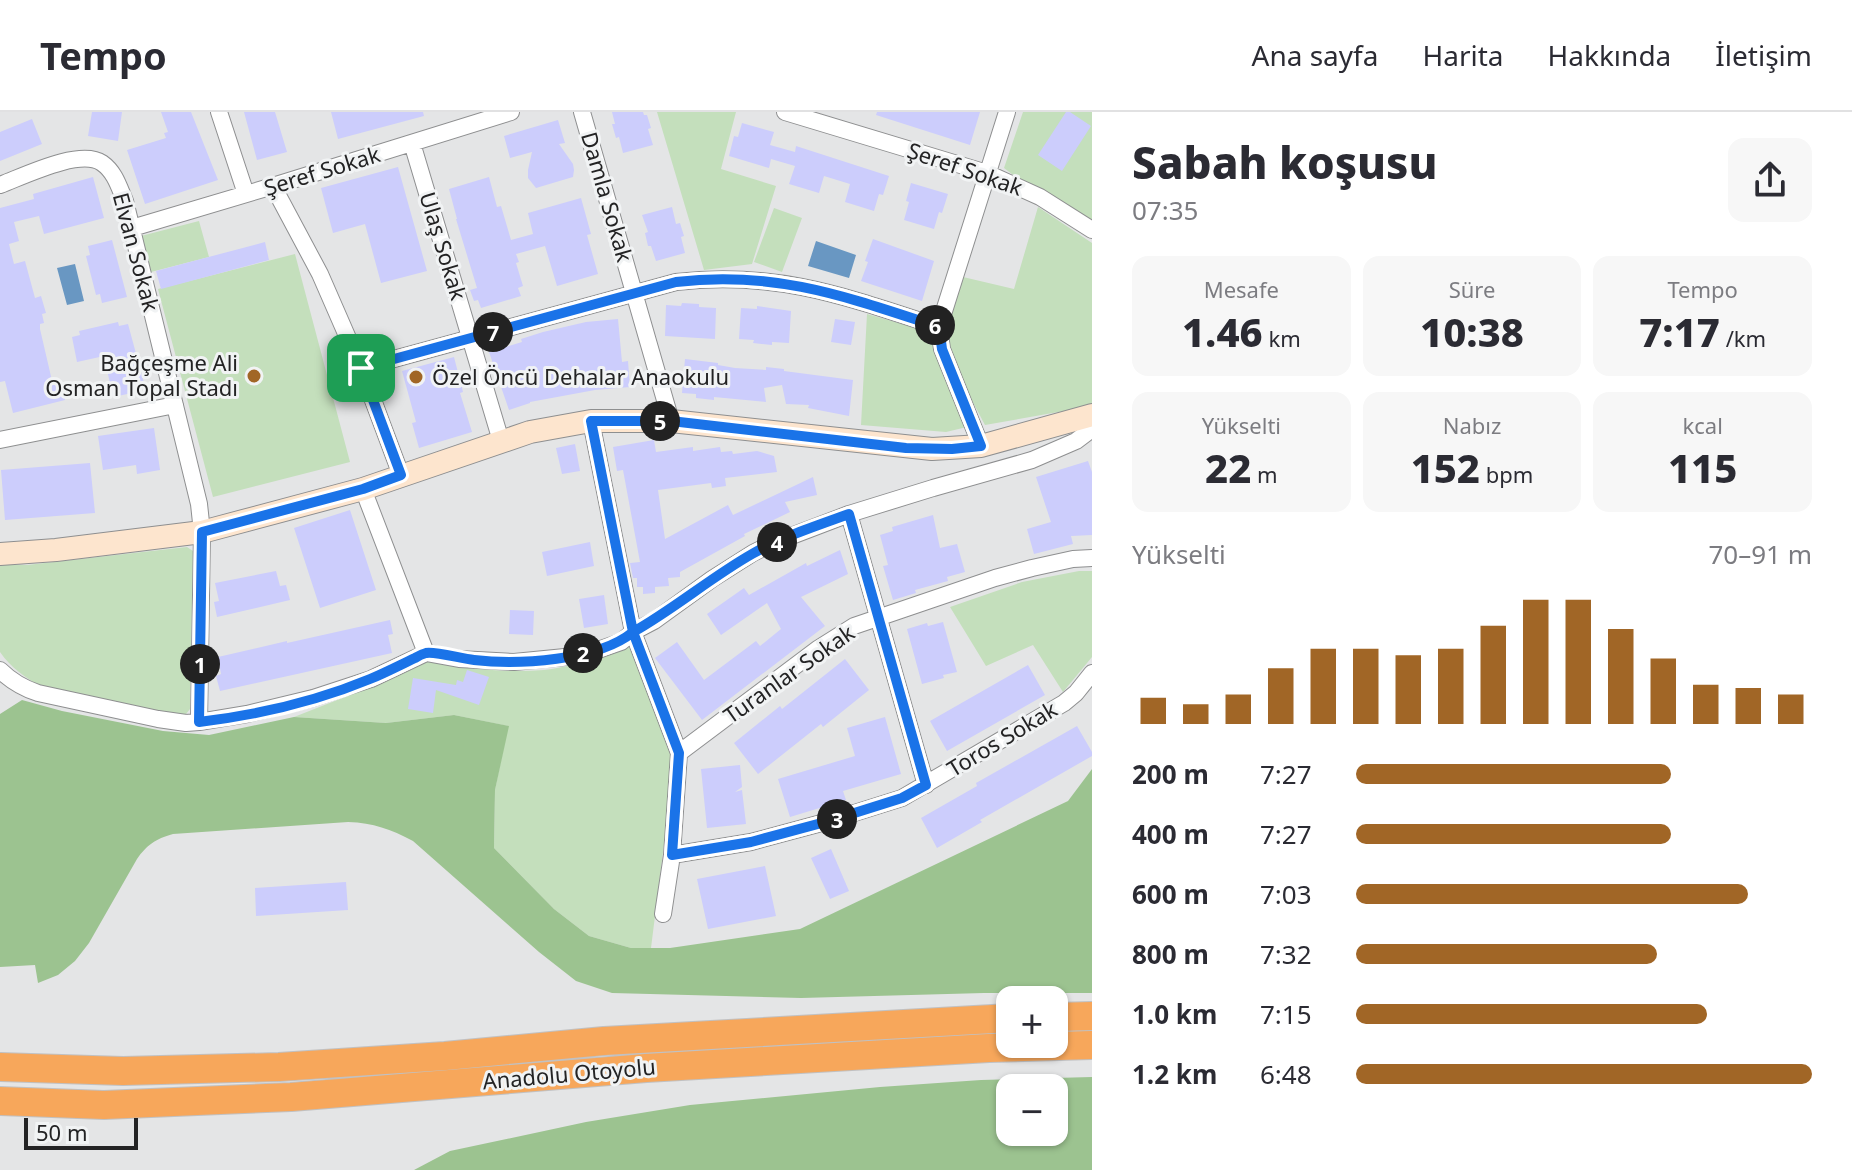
<!DOCTYPE html>
<html lang="tr">
<meta charset="utf-8">
<style>
body{margin:0;font-family:"Noto Sans",sans-serif;background:#f7f7f7;color:#2b2b33;height:100vh;display:flex;flex-direction:column;font-size:30px;white-space:nowrap}
*{box-sizing:border-box;margin:0}
p{font-size:26px;color:#7c7c81}
.icon{flex:none;width:44px;height:44px;fill:none;stroke:currentColor;stroke-width:2;stroke-linecap:round;stroke-linejoin:round}
.map{position:relative;flex:1;overflow:hidden}
.panel{display:flex;flex-direction:column;background:#fff;width:760px}
.panel>*{flex:none}
.buttons{position:absolute;left:996px;top:874px;display:grid;gap:16px}
.buttons a{display:grid;place-items:center;width:72px;height:72px;border-radius:16px;background:#fff;box-shadow:0 2px 6px #0004;font-size:40px}
.scale{position:absolute;left:24px;bottom:20px;width:114px;box-sizing:border-box;padding-left:8px;border:4px solid #232324;border-top:0;font-size:22px;line-height:28px;white-space:nowrap;color:#232324;-webkit-text-stroke:6px #f1f3f4;paint-order:stroke}
.pin{position:absolute;display:grid;place-items:center;width:68px;height:68px;color:#fff;margin:-34px;border-radius:16px;box-shadow:0 4px 12px #0006}
.km{position:absolute;width:40px;height:40px;margin:-20px;border-radius:50%;background:#222;color:#fff;font-size:22px;line-height:40px;text-align:center}
.round{display:grid;place-items:center;flex:none;width:84px;height:84px;border-radius:16px;background:#f7f7f7}
.summary{display:flex;align-items:center;justify-content:space-between;height:136px;padding:0 40px}
h1{font-size:44px;font-weight:800;line-height:60px}
.metrics{display:grid;grid-template-columns:repeat(3,1fr);gap:12px;height:136px;padding:8px 40px}
.metrics div{display:grid;align-content:center;border-radius:16px;background:#f7f7f7;text-align:center}
.metrics b{font-size:40px;font-weight:800}
.metrics small{font-size:22px;font-weight:400}
.metrics p{font-size:22px}
.chart{height:224px;padding:16px 40px}
.chart p{display:flex;justify-content:space-between}
.chart svg{width:100%;height:144px;margin-top:8px;stroke:#a16626;stroke-width:6}
ul{padding:0 40px;list-style:none;font-size:26px}
li{display:grid;grid-template-columns:128px 96px 1fr;align-items:center;height:60px}
li i{height:20px;border-radius:10px;background:#a16626}
header{display:flex;align-items:center;gap:48px;box-sizing:border-box;height:112px;padding:0 40px;background:#fff;border-bottom:2px solid #e1e1e2}
header strong{font-size:38px}
nav{display:flex;gap:44px;margin-inline-start:auto;font-size:28px}
main{display:flex;flex:1;min-height:0}
.map>svg:first-child{display:block}
</style>
<header>
<strong>Tempo</strong>
<nav><a>Ana sayfa</a><a>Harita</a><a>Hakkında</a><a>İletişim</a></nav>
</header>
<main>
<div class="map">
<svg width="1092" height="1058" viewBox="0 0 1092 1058">
<rect width="100%" height="100%" fill="#e4e5e6"/>
<path fill="#c4dfbc" d="M657,0H736L721,57L776,74L752,152L704,158Z
M1023,0H1092V109L1021,69L1004,56Z
M1038,95L1092,131V294L985,313C971,285 944,245 948,213C950,197 958,180 963,165L1014,177Z
M774,96L802,106L782,160L754,150Z
M199,109L209,145L151,160L141,124Z
M295,142L350,350L213,385L158,177Z
M867,202L931,220L934,232L967,315L946,320L861,313Z
M187,435L193,439L190,597L186,602H174L41,575C25,565 11,556 0,540V452L27,453Z
M1079,459H1092V545L1063,580L1033,533L986,554L950,495L1022,470Z
M629,535L654,586L670,628L673,660L651,836H631L589,824L554,797L494,736L495,678L508,614L454,603L386,611L294,605L383,570L425,548C464,557 504,561 544,558C567,556 605,543 629,535Z"/>
<path fill="#9cc390" fill-rule="evenodd" d="M22,588L62,599L163,619L209,623L294,605L386,611L454,603L509,614L495,678L494,736L554,797L589,824L631,836H670L800,817L1068,689L1092,657V881H984L801,886L612,881L576,869L539,840L413,729C390,717 374,711 348,710L173,722C155,727 147,733 137,747L89,831L75,849L58,863L38,871L35,853L0,855V602Z
M1092,965V1058H414L450,1039L586,1010L690,993L880,975L981,968ZM1054,976V1020H1010V976Z"/>
<path fill="#6997c2" d="M816,129L856,143L849,166L808,154Z
M75,152L84,189L67,193L57,156Z"/>
<path fill="#cccdfc" d="M92,0H122L118,29L88,24Z
M161,0H191L218,68L145,92L127,38L166,26L164,21L168,20Z
M244,0H275L287,40L257,48Z
M331,0H423L424,4L338,27Z
M612,0H643L644,3H647L651,16L648,17L653,33L623,41L619,25L616,26L612,12H615Z
M877,0H980L970,33L876,3Z
M1066,0H1070L1091,14L1062,59L1038,43Z
M32,7L42,32L0,49V20Z
M558,8L565,31L559,32L573,52L574,58L573,65L536,76L528,66V58L532,40L510,46L504,24Z
M742,11L774,20L770,33L795,40L796,34L889,64L883,83L879,82L874,99L845,90L850,72L824,64L819,81L789,72L795,54L771,47L769,56L729,44L734,24L738,25Z
M398,55L427,159L381,171L365,112L333,121L321,76Z
M93,65L104,106L44,122L39,104L14,110L19,129L9,132L14,152L25,149L35,186L41,184L46,201L42,202L44,211L40,212V217L53,273L61,271L65,288L13,301L5,269L0,270V96L34,87L33,82Z
M489,65L497,95L501,94L511,128L533,122L528,101L581,86L591,122L587,123L598,162L557,174L545,134L516,142L519,150L516,151L523,174L518,176L521,184L481,196L478,188L474,189L470,178L477,176L456,107H457L449,77Z
M911,71L948,82L942,101L939,100L934,117L904,108L909,90L906,89Z
M672,95L676,112L680,111L684,124L681,125L685,141L656,149L651,134H648L645,121L648,120L642,103Z
M873,127L934,149L922,189L861,169L868,150L865,149Z
M112,128L127,185L102,191L100,182L96,183L86,144L90,143L88,134Z
M265,130L269,148L161,177L156,159Z
M682,191L699,192V195L716,196L715,227L665,224L666,193L681,194Z
M757,194L791,199L789,231L772,230V233L753,231L754,228L739,227L741,196L757,197Z
M618,207L622,250L628,249L630,275L595,278L530,290V291L509,298L489,240L522,230L521,227L543,220L586,210Z
M835,207L855,210L851,233L831,230Z
M118,210L119,214L128,212L144,271L137,280L113,285L104,244L77,250L72,225L80,223L79,219Z
M454,245L463,280L460,281L472,320L419,336L412,311L416,310L402,259Z
M685,247L718,251V253L735,256L766,258V255L784,257V259L853,268L849,304L808,296L809,293L786,292L782,273L764,276L766,290L714,285V288L696,286V282L682,281Z
M154,316L160,358L137,362L136,353L103,358L98,324Z
M654,328L656,340L693,335V339L720,335L721,340L732,339L733,342L757,339L774,344L777,360L725,366L726,374L712,376L711,371L658,378L665,427L728,393L733,403L813,365L817,383L785,390L790,400L744,422L745,424L680,460V465L668,466L669,474L655,475V481L643,482V475H637V466H633L630,451L640,450L623,358L617,359L613,335Z
M575,332L580,359L562,362L556,336Z
M1088,349L1092,360V423L1071,424L1073,432L1034,442L1027,417L1051,410L1036,365Z
M90,351L95,401L5,408L1,358Z
M350,398L376,478L320,496L294,416Z
M933,403L940,436L957,432L965,460L947,465L948,469L915,478L916,481L893,488L883,454L888,453L880,423L893,419L892,415Z
M590,430L594,454L547,464L542,440Z
M840,438L848,462L801,485L825,514L702,608L655,546L677,530L704,568L756,529L760,534L781,517L767,491L721,523L707,502L744,476L749,483L806,451L807,454Z
M276,459L280,474L286,473L290,488L217,505L214,490L219,489L215,471Z
M604,483L608,512L584,516L579,487Z
M510,498L534,499L533,523L509,522Z
M390,508L393,522L388,523L392,541L220,579L216,564L221,562L218,545L287,529V531Z
M943,510L957,560L943,563L944,566L922,572L907,517L927,511L928,514Z
M845,547L869,578L823,615L821,612L758,662L734,631L780,594L782,597Z
M1028,553L1045,583L947,639L930,609Z
M467,558L489,565L479,593L436,578L433,601L408,597L413,566L456,573L457,568L463,570Z
M885,605L901,662L843,679L846,688L790,705L778,667L855,644L847,616Z
M1077,614L1092,640V644L980,708L982,710L937,736L921,706L977,674L976,671Z
M740,653L742,675L735,680L742,678L746,712L707,716L701,657Z
M831,737L849,779L830,787L811,746Z
M765,754L776,804L708,817L697,767Z
M346,770L348,798L256,804L255,776Z"/>
<g fill="none" stroke-linecap="round" stroke-linejoin="round">
<g stroke="#8e8f90" stroke-width="18">
<path id="minor" d="M219,0L246,82
M582,0L671,309
M785,0L987,61L1040,85L1092,118
M412,31L501,329
M0,73C24,64 80,36 102,51C115,60 119,75 125,89L199,392L202,420L199,610
M273,74L320,162L361,256L401,363
M132,116L273,74L511,0
M361,256L676,170C775,158 847,185 939,215
M591,309L633,520L679,641L672,743L663,802
M0,328L175,293
M981,334L942,237L939,215L1007,0
M363,377L426,541
M849,402L926,673
M0,558C11,569 23,576 38,581L158,607L186,611L199,610L247,602L313,586L371,567L426,541L459,547L514,550L565,545L598,538L621,530L633,520L654,509L712,467L753,441L773,431L849,402L933,376L1032,348L1076,329L1092,317
M679,641L819,536L854,514L995,466L1032,456L1073,447L1092,446
M672,743L751,730L829,709L902,686L1064,591L1076,581L1092,561"/>
</g>
<g stroke="#8e8f90" stroke-width="24">
<path id="secondary" d="M0,442L56,438L202,420L363,377L530,320L591,309H671L932,337L981,334L1092,303"/>
</g>
<g stroke="#c1c1c2" stroke-width="30">
<path id="motorway" d="M1054,905L1092,904
M0,955L123,959L279,955L445,944L604,929L1010,906
M0,989L104,993L291,985L646,956L989,936L1092,933"/>
</g>
<use href="#minor" stroke="#fff" stroke-width="16"/>
<use href="#secondary" stroke="#fde5ce" stroke-width="22"/>
<use href="#motorway" stroke="#f7a75b" stroke-width="28"/>
</g>
<g fill="none" stroke-linecap="round" stroke-linejoin="round">
<g stroke="#fff" stroke-width="16">
<path id="route" d="M361,256L401,363L363,377L202,420L199,610C257,603 317,589 370,567C385,561 400,553 415,546C418,544 422,542 426,541C435,539 462,547 474,548C517,553 598,549 633,520L679,641L672,743L751,730L829,709L902,686L926,673L849,402C816,414 782,425 752,442C710,466 674,497 633,520L591,309H671L906,336L952,337L981,334L942,237L939,215C847,185 775,158 676,170L361,256"/>
</g>
<use href="#route" stroke="#1a73e8" stroke-width="10"/>
</g>
<g fill="#a16626" stroke="#f1f3f4" stroke-width="3">
<circle cx="254" cy="264" r="8"/>
<circle cx="416" cy="265" r="8"/>
</g>
<g text-anchor="middle" stroke-width="6" stroke-linejoin="round" paint-order="stroke">
<g font-size="22" fill="#232324" stroke="#f1f3f4">
<text transform="translate(965 57) rotate(19)" y="8">Şeref Sokak</text>
<text transform="translate(322 59) rotate(-17)" y="8">Şeref Sokak</text>
<text transform="translate(607 85) rotate(74)" y="8">Damla Sokak</text>
<text transform="translate(443 134) rotate(73)" y="8">Ulaş Sokak</text>
<text transform="translate(136 140) rotate(75)" y="8">Elvan Sokak</text>
<text transform="translate(789 562) rotate(-35)" y="8">Turanlar Sokak</text>
<text transform="translate(1002 627) rotate(-31)" y="8">Toros Sokak</text>
<text transform="translate(569 962) rotate(-5)" y="8">Anadolu Otoyolu</text>
</g>
<g font-size="22" fill="#232324" stroke="#f1f3f4" text-anchor="end">
<text x="238" y="259">Bağçeşme Ali<tspan x="238" dy="25">Osman Topal Stadı</tspan></text>
<text x="432" y="273" text-anchor="start">Özel Öncü Dehalar Anaokulu</text>
</g>
</g>
</svg>
<div class="buttons">
<a>+</a>
<a>−</a>
</div>
<div class="scale">50 m</div>
<div class="pin" style="left:361px;top:256px;background:#1e9e55"><svg class="icon" aria-label="arrive" viewBox="0 0 24 24"><path d="M6 21V4h12l-3 4 3 4H6"/></svg></div>
<b class="km" style="left:200px;top:552px">1</b>
<b class="km" style="left:583px;top:541px">2</b>
<b class="km" style="left:837px;top:707px">3</b>
<b class="km" style="left:777px;top:430px">4</b>
<b class="km" style="left:660px;top:309px">5</b>
<b class="km" style="left:935px;top:213px">6</b>
<b class="km" style="left:493px;top:220px">7</b>
</div>
<section class="panel">
<div class="summary"><div><h1>Sabah koşusu</h1><p>07:35</p></div><a class="round"><svg class="icon" aria-label="share" viewBox="0 0 24 24"><path d="M12 15V3M7 8l5-5 5 5M5 13v7h14v-7"/></svg></a></div>
<div class="metrics">
<div><p>Mesafe</p><b>1.46<small> km</small></b></div>
<div><p>Süre</p><b>10:38</b></div>
<div><p>Tempo</p><b>7:17<small> /km</small></b></div>
</div>
<div class="metrics">
<div><p>Yükselti</p><b>22<small> m</small></b></div>
<div><p>Nabız</p><b>152<small> bpm</small></b></div>
<div><p>kcal</p><b>115</b></div>
</div>
<div class="chart"><p><span>Yükselti</span>70–91 m</p>
<svg viewBox="0 0 160 44" preserveAspectRatio="none"><path d="M5 44V36M15 44V38M25 44V35M35 44V27M45 44V21M55 44V21M65 44V23M75 44V21M85 44V14M95 44V6M105 44V6M115 44V15M125 44V24M135 44V32M145 44V33M155 44V35"/></svg>
</div>
<ul>
<li><b>200 m</b>7:27<i style="width:69%"></i></li>
<li><b>400 m</b>7:27<i style="width:69%"></i></li>
<li><b>600 m</b>7:03<i style="width:86%"></i></li>
<li><b>800 m</b>7:32<i style="width:66%"></i></li>
<li><b>1.0 km</b>7:15<i style="width:77%"></i></li>
<li><b>1.2 km</b>6:48<i style="width:100%"></i></li>
</ul>
</section>
</main>
